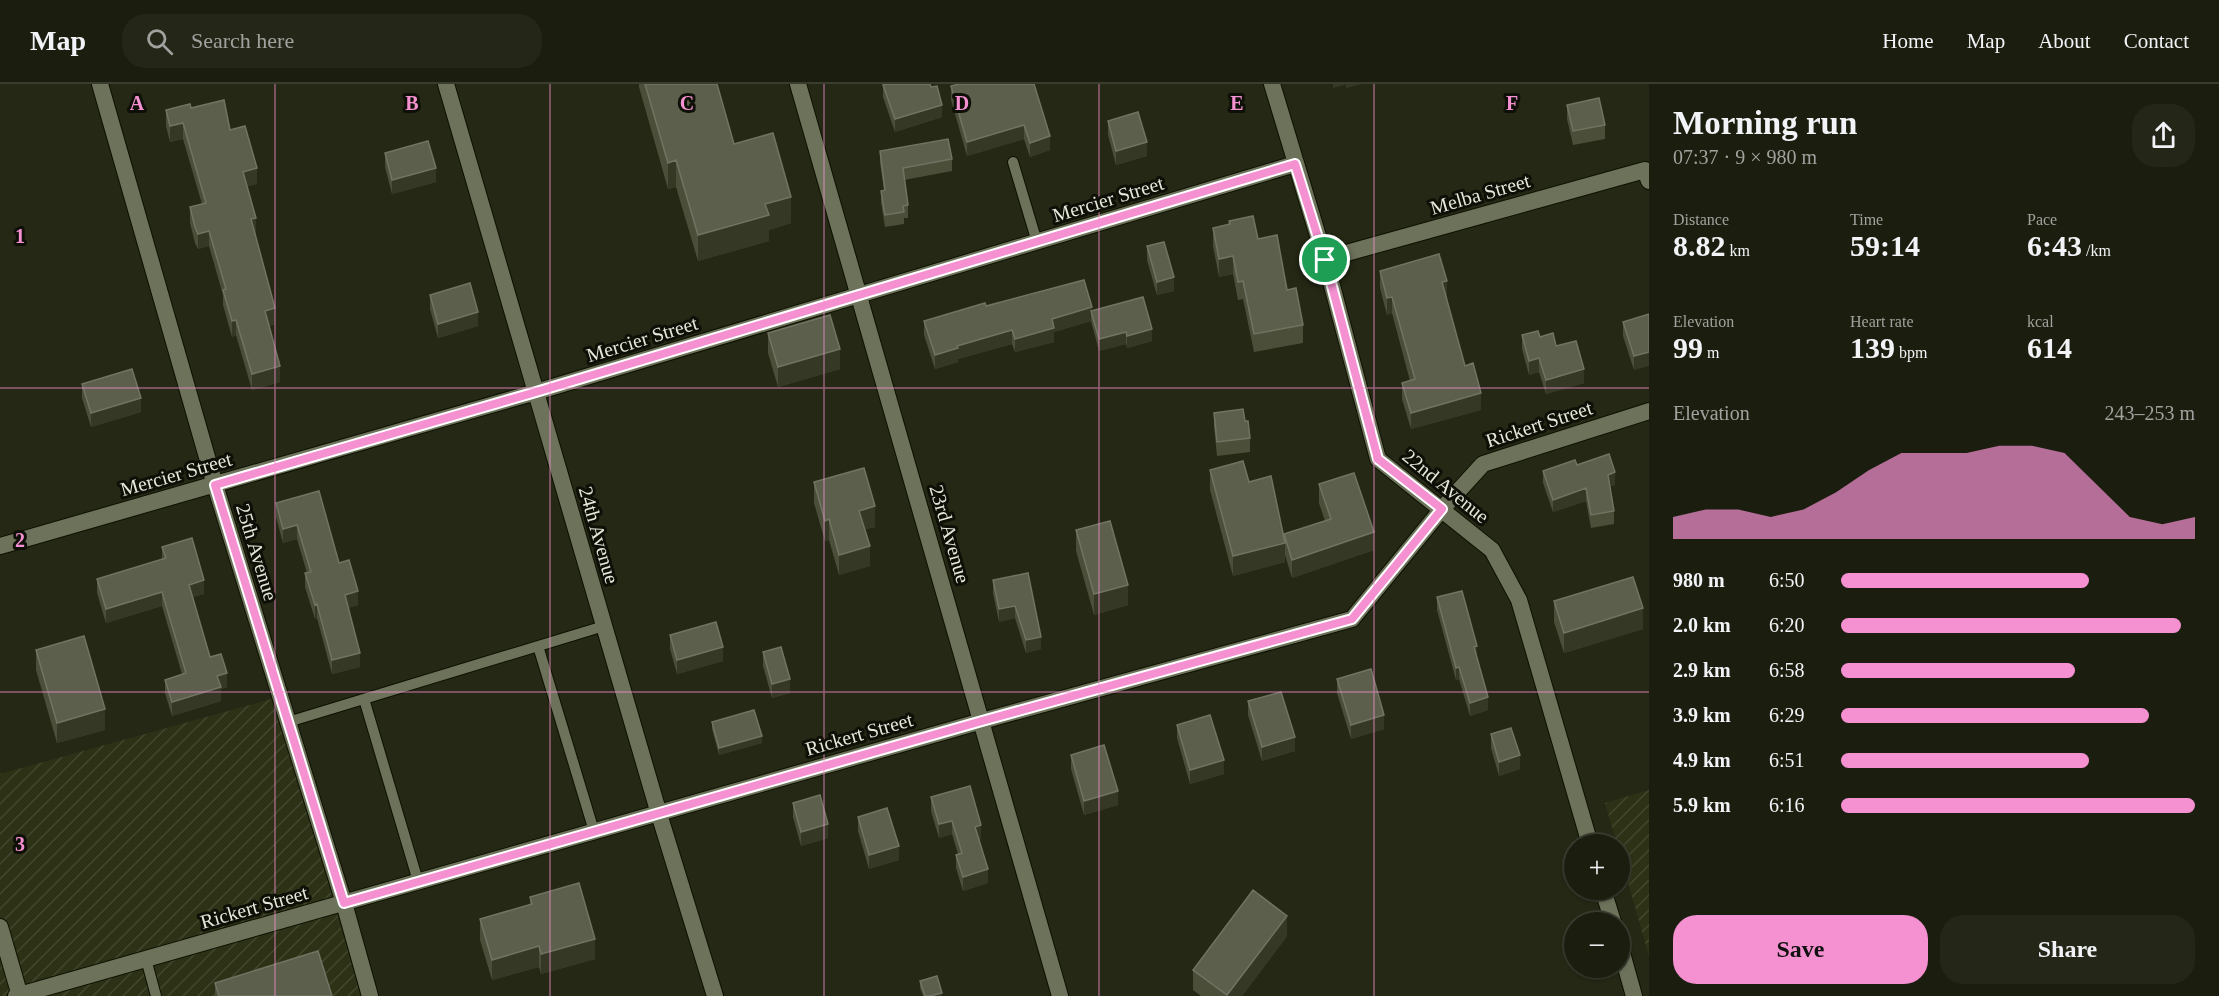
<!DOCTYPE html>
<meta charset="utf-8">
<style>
body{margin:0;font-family:"Times New Roman",serif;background:#242718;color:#f1f3f6;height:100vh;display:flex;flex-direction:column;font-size:22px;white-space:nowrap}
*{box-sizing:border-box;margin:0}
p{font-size:20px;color:#a0a29e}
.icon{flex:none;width:33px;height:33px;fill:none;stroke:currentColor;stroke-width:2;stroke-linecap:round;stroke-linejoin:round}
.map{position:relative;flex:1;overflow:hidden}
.drawer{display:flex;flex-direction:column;background:#1b1e0f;width:570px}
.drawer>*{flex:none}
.buttons{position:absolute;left:1564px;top:750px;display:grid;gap:12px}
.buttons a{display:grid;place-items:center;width:66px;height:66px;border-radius:50%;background:#1b1e0f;box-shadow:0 2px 4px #0004,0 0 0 2px #393c2f;font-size:30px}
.pin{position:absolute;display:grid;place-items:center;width:51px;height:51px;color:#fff;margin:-26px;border:3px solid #fff;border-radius:50%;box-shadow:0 2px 6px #0007}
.round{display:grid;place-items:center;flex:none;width:63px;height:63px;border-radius:24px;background:#242718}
.summary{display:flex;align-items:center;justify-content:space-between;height:102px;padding:0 24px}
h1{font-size:33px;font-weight:700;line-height:45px}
.metrics{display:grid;grid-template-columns:repeat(3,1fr);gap:9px;height:102px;padding:6px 24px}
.metrics div{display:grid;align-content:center}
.metrics b{font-size:30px;font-weight:700}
.metrics small{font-size:16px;font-weight:400}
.metrics p{font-size:16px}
.chart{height:168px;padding:12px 24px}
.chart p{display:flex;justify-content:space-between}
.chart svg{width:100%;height:108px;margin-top:6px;fill:#f590d1;opacity:.7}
.action{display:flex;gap:12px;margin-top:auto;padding:12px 24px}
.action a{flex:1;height:69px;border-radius:24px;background:#f590d1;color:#111;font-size:24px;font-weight:700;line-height:69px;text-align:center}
.action a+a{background:#242718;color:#f1f3f6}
ul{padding:0 24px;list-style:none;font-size:20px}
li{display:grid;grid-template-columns:96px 72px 1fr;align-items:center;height:45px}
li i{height:15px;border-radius:8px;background:#f590d1}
header{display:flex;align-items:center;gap:36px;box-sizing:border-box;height:84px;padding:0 30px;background:#1b1e0f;border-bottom:2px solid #393c2f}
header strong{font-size:28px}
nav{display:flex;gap:33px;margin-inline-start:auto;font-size:21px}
.search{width:420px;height:54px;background:#242718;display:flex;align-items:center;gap:15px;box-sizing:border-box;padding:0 21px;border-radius:24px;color:#a0a29e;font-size:22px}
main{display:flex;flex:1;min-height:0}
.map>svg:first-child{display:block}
</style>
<header>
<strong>Map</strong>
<div class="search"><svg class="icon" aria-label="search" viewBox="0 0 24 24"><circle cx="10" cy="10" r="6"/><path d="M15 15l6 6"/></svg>Search here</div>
<nav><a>Home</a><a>Map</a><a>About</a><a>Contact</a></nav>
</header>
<main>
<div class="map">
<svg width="1649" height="912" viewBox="0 0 1649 912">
<defs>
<pattern id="industrial-furrows" width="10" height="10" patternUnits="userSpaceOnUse" patternTransform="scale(1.5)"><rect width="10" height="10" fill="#2d3217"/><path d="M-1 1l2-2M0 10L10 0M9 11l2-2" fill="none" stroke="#41462d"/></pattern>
</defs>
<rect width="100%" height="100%" fill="#242814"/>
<path fill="url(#industrial-furrows)" d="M275,614L361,912H0V690Z
M1649,706V872L1620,771V760H1617L1605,719Z"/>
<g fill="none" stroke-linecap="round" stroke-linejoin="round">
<g stroke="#0d1101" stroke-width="12">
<path id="service" d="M1013,78L1037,158
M538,562L594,747
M364,615L418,797
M288,638L604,542
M146,875L156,912"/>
</g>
<g stroke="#0d1101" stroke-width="18">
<path id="minor" d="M100,0L215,401L344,819L370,912
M446,0L659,730L715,912
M1272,0L1325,175L1378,375L1492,466L1519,516L1590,760
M1325,175L1645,86L1649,97
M0,462L536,308L1295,80
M1603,806L1613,838
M0,843L20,912
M1620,862L1634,912
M16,912L982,637L1352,535L1442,425L1483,380L1649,327"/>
</g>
<g stroke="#0d1101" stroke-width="18">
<path id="tertiary" d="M798,0L1060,912"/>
</g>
<use href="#service" stroke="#6d725b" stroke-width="10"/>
<use href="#minor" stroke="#6d725b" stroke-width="16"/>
<use href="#tertiary" stroke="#6d725b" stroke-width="16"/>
</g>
<path fill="#4b4f3a" d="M639,0H717L734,60L791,139L769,146V157L698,177L676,103L668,105L639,3Z
M1034,0L1050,66L1030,73L1024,55L967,72L951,16V2Z
M883,1L931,3L942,33L895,48L883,13Z
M1567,21L1605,41V55L1573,61L1567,35Z
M191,24L230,46L257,100L247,102L256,150H255L275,240L269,242L280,298L252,306L236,251L232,253L223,221V211L209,162L198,165L195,159L190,139V123L202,120L183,55L170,58L166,42V26Z
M1108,37L1147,72L1116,81L1108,51Z
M880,67L952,75V87L904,96L908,121V134H904V140L885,143L881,119V107L884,106L880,79Z
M385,69L436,98L392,110L385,83Z
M1213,144L1258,155L1287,206L1303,241V259L1254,268L1243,215L1238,216L1233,190L1219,193L1213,162Z
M1147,162L1174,207L1157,211L1147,176Z
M1380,187L1447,213L1446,214L1465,282L1481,326L1411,345L1402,315V299L1410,297L1392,229L1387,231L1380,204Z
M430,211L478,242L438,254L430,225Z
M986,222L1092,226L1152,257L1127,264L1126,260L1099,267L1091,237L1054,248V258L1015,268L1012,260L958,275V278L935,285L924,251V237Z
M1649,230L1634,286L1623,252V238Z
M768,249L840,285L778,303L768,269Z
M1522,251L1540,253L1556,262L1584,299L1546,310L1539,288L1529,291L1522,265Z
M82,300L141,328L91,343L82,314Z
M1214,329L1250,354V368L1217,372L1214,342Z
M1577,381L1615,401L1610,402L1614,427V440L1591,444L1586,417L1553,428L1543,399V387Z
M1210,386L1249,398L1284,454V450L1325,437L1319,419V400L1374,466L1292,494L1285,471V478L1233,492L1210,406Z
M814,398L875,443L865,445L870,482L839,491L829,456L825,457L814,419Z
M276,419L339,479L358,521L348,524L360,583L332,590L317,534L315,535L305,503V489H307L297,455L283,459L276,433Z
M1076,446L1128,521L1094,531L1076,467Z
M162,463L204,510L193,513L210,573L227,603L221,605V617L172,632L165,609V596L182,590L162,522L106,539L97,509V495L162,475Z
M1028,489L1041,565L1026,569L1015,534L999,538L993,509V496Z
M1437,513L1477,574L1488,626L1470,632L1459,595L1456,596L1437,526Z
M1554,517L1643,545L1564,569L1554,538Z
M670,551L723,577L677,590L670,565Z
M36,566L105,646L57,659L36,586Z
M763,568L790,609L772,614L763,582Z
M1337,595L1384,645L1351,655L1337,609Z
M1248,617L1295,667L1262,677L1248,631Z
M712,638L762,659L719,671L712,645Z
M1177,641L1224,690L1190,700L1177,654Z
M1491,650L1520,685L1499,692L1491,664Z
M1071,671L1118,721L1084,731L1071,685Z
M931,713L981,755L979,756L988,799L963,807L956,784V771L958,770L952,750L939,754L931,727Z
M793,719L828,754L801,762L793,733Z
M858,733L899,776L869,785L858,747Z
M530,813L595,875L541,890L539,883L492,896L480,856V835L530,821Z
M1287,852L1242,912H1201L1193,906V886Z
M920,897L942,912H923L920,904Z
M215,899L332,912H215Z"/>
<path fill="#343824" d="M1333,0H1345V1L1333,4Z
M1346,0H1362L1346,4Z
M942,21V33L895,48V35Z
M183,39V55L170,58V42Z
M1024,41V55L967,72V58Z
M1050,52V66L1030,73V59Z
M1147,58V72L1116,81V67Z
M676,76V103L668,105V79Z
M257,84V100L243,104V88Z
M436,84V98L392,110V96Z
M791,113V139L769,146V157L698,177V151L765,120Z
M256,134V150L251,151V135Z
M209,147V162L198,165V150Z
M1233,172V190L1219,193V175Z
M1174,193V207L1157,211V198Z
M1447,197V213L1442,215V198Z
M1392,213V229L1387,231V214Z
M1092,223V231L1091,227V237L1054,248V258L1015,268V255L1052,235Z
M275,224V240L265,243V227Z
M478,228V242L438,254V240Z
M236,236V251L232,253V237Z
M1152,245V257L1127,264V252Z
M1012,246V260L958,275V278L935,285V271L957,262Z
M1126,248V260L1099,267V255Z
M840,265V285L778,303V283Z
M1649,268V282L1634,286V272Z
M1539,274V288L1529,291V277Z
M280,282V298L252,306V290Z
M1584,285V299L1546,310V296Z
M1481,309V326L1411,345V329Z
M141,314V328L91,343V329Z
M1615,388V401L1608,403V391Z
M1586,404V417L1553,428V416Z
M875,422V443L859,447V427Z
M829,435V456L825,457V437Z
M297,441V455L283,459V445Z
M1374,448V466L1292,494V476Z
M1285,459V478L1233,492V472Z
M870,462V482L839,491V471Z
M204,496V510L189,514V501Z
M1128,501V521L1094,531V510Z
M358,507V521L345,525V511Z
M162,508V522L106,539V525Z
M317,520V534L315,535V521Z
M1015,522V534L999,538V525Z
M1643,524V545L1564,569V549Z
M1041,553V565L1026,569V556Z
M1477,562V574L1474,563Z
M723,563V577L677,590V576Z
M360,569V583L332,590V576Z
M1459,583V595L1456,596V584Z
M227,589V603L221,605V617L172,632V618L217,592Z
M790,595V609L772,614V600Z
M1488,613V626L1470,632V619Z
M105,625V646L57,659V639Z
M1384,631V645L1351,655V641Z
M762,652V659L719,671V664Z
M1295,653V667L1262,677V663Z
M1520,671V685L1499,692V678Z
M1224,676V690L1190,700V686Z
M1118,707V721L1084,731V717Z
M952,737V750L939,754V740Z
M828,740V754L801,762V748Z
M981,741V755L975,757V743Z
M899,762V776L869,785V771Z
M988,785V799L963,807V793Z
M1287,832V852L1242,912H1227Z
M595,855V875L541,890V870Z
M539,862V883L492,896V876Z
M942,909V912H930Z"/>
<path fill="#5b5f4b" stroke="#717462" stroke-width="1.5" d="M645,0H717L734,60L773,49L791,113L765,120L769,131L698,151L676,76L668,79Z
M886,0H930L931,3L937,2L942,21L895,35L883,1Z
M959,0H1034L1050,52L1030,59L1024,41L967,58L951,2Z
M1599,14L1605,41L1573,47L1567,21Z
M224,16L230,46L245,42L257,84L243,88L256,134L251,135L275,224L265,227L280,282L252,290L236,236L232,237L223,206L226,205L209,147L198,150L195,143L190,123L206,119L183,39L170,42L166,26L190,20L191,24Z
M1138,28L1147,58L1116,67L1108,37Z
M948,55L952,75L903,84L908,121L903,122L904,128L885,131L881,107L885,106L880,67Z
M428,57L436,84L392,96L385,69Z
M1253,132L1258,155L1277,151L1287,206L1296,204L1303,241L1254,250L1243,197L1238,198L1233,172L1219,175L1213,144L1230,140L1229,137Z
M1164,158L1174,193L1157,198L1147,162Z
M1439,170L1447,197L1442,198L1465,282L1473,279L1481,309L1411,329L1402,299L1415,295L1392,213L1387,214L1380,187Z
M1084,196L1092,223L1052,235L1054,244L1015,255L1012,246L957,262L958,264L935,271L924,237L985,219L986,222Z
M470,199L478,228L438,240L430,211Z
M1143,213L1152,245L1127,252L1126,248L1099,255L1091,227Z
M1649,230V268L1634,272L1623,238Z
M830,231L840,265L778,283L768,249Z
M1538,247L1540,253L1553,249L1556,262L1576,257L1584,285L1546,296L1539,274L1529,277L1522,251Z
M132,285L141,314L91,329L82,300Z
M1243,325L1245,337H1248L1250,354L1217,358L1214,329Z
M1609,370L1615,388L1608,391L1614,427L1591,431L1586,404L1553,416L1543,387L1575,376L1577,381Z
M1243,377L1249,398L1271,392L1285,459L1233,472L1210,386Z
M864,384L875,422L859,427L870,462L839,471L829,435L825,437L814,398Z
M1354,389L1374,448L1292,476L1284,450L1331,435L1319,400Z
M319,407L339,479L349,476L358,507L345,511L360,569L332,576L317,520L315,521L305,489L311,488L297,441L283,445L276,419Z
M1110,437L1128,501L1094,510L1076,446Z
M192,454L204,496L189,501L210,573L221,570L227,589L217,592L221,603L172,618L165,596L186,589L162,508L106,525L97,495L166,474L162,463Z
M1028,489L1041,553L1026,556L1015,522L999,525L993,496Z
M1633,493L1643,524L1564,549L1554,517Z
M1462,507L1477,562L1474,563L1488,613L1470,619L1459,583L1456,584L1437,513Z
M716,538L723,563L677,576L670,551Z
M84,552L105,625L57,639L36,566Z
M781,563L790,595L772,600L763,568Z
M1371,585L1384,631L1351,641L1337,595Z
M1281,608L1295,653L1262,663L1248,617Z
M754,626L762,652L719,664L712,638Z
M1210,631L1224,676L1190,686L1177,641Z
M1511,644L1520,671L1499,678L1491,650Z
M1104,661L1118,707L1084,717L1071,671Z
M970,702L981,741L975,743L988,785L963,793L956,771L962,769L952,737L939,740L931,713Z
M820,711L828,740L801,748L793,719Z
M887,724L899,762L869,771L858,733Z
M579,799L595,855L541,870L539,862L492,876L480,835L532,820L530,813Z
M1253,806L1287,832L1227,911L1193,886Z
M318,867L332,912H219L215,899Z
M937,892L942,909L930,912H925L920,897Z"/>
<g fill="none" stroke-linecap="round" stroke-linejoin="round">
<g stroke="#fff" stroke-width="12">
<path id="route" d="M1295,80L1325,176L1378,375L1442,425L1352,535L982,637L344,819L215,401L536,308Z"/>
</g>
<use href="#route" stroke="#f590d1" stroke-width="8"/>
</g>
<path fill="none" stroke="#f590d1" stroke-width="1.5" stroke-opacity="0.55" d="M275,0V912M550,0V912M824,0V912M1099,0V912M1374,0V912M0,304H1649M0,608H1649"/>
<g text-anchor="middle" stroke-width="6" stroke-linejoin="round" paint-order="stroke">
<g font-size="20" fill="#e5e8db" stroke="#0e1007">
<text transform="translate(1480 110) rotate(-16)" y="7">Melba Street</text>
<text transform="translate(1108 115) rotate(-17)" y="7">Mercier Street</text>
<text transform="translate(642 255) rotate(-17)" y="7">Mercier Street</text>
<text transform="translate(1539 340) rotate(-18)" y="7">Rickert Street</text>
<text transform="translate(176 390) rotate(-16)" y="7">Mercier Street</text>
<text transform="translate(1446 402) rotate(39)" y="7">22nd Avenue</text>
<text transform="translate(950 450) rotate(74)" y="7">23rd Avenue</text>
<text transform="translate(599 451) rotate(74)" y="7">24th Avenue</text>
<text transform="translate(257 468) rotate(73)" y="7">25th Avenue</text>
<text transform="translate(859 650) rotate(-16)" y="7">Rickert Street</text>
<text transform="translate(254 823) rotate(-16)" y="7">Rickert Street</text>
</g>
</g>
<g font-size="20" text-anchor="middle" font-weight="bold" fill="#f590d1" stroke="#0e1007" stroke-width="6" stroke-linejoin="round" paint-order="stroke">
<text x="137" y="26">A</text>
<text x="412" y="26">B</text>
<text x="687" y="26">C</text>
<text x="962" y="26">D</text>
<text x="1237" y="26">E</text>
<text x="1512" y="26">F</text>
<text x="20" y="159">1</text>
<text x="20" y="463">2</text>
<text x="20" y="767">3</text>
</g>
</svg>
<div class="buttons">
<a>+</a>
<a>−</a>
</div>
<div class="pin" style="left:1325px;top:176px;background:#1e9e55"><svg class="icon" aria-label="arrive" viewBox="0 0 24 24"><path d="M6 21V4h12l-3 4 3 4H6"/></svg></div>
</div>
<section class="drawer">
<div class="summary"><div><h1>Morning run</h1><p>07:37 · 9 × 980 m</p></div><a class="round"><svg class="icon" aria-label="share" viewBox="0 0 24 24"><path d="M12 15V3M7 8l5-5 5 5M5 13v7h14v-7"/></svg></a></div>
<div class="metrics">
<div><p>Distance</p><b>8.82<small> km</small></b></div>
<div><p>Time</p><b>59:14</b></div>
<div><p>Pace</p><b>6:43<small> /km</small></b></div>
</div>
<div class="metrics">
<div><p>Elevation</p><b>99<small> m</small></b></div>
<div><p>Heart rate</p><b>139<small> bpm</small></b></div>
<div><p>kcal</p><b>614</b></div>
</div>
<div class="chart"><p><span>Elevation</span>243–253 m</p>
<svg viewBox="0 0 160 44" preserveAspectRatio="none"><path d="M0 44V35L10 32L20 32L30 35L40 32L50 25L60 16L70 9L80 9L90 9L100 6L110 6L120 9L130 22L140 35L150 38L160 35V44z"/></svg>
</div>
<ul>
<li><b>980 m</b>6:50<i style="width:70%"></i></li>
<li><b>2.0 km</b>6:20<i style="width:96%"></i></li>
<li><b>2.9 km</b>6:58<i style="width:66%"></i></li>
<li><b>3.9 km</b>6:29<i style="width:87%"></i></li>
<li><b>4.9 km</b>6:51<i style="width:70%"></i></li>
<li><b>5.9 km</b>6:16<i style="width:100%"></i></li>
</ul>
<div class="action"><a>Save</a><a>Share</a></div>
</section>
</main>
